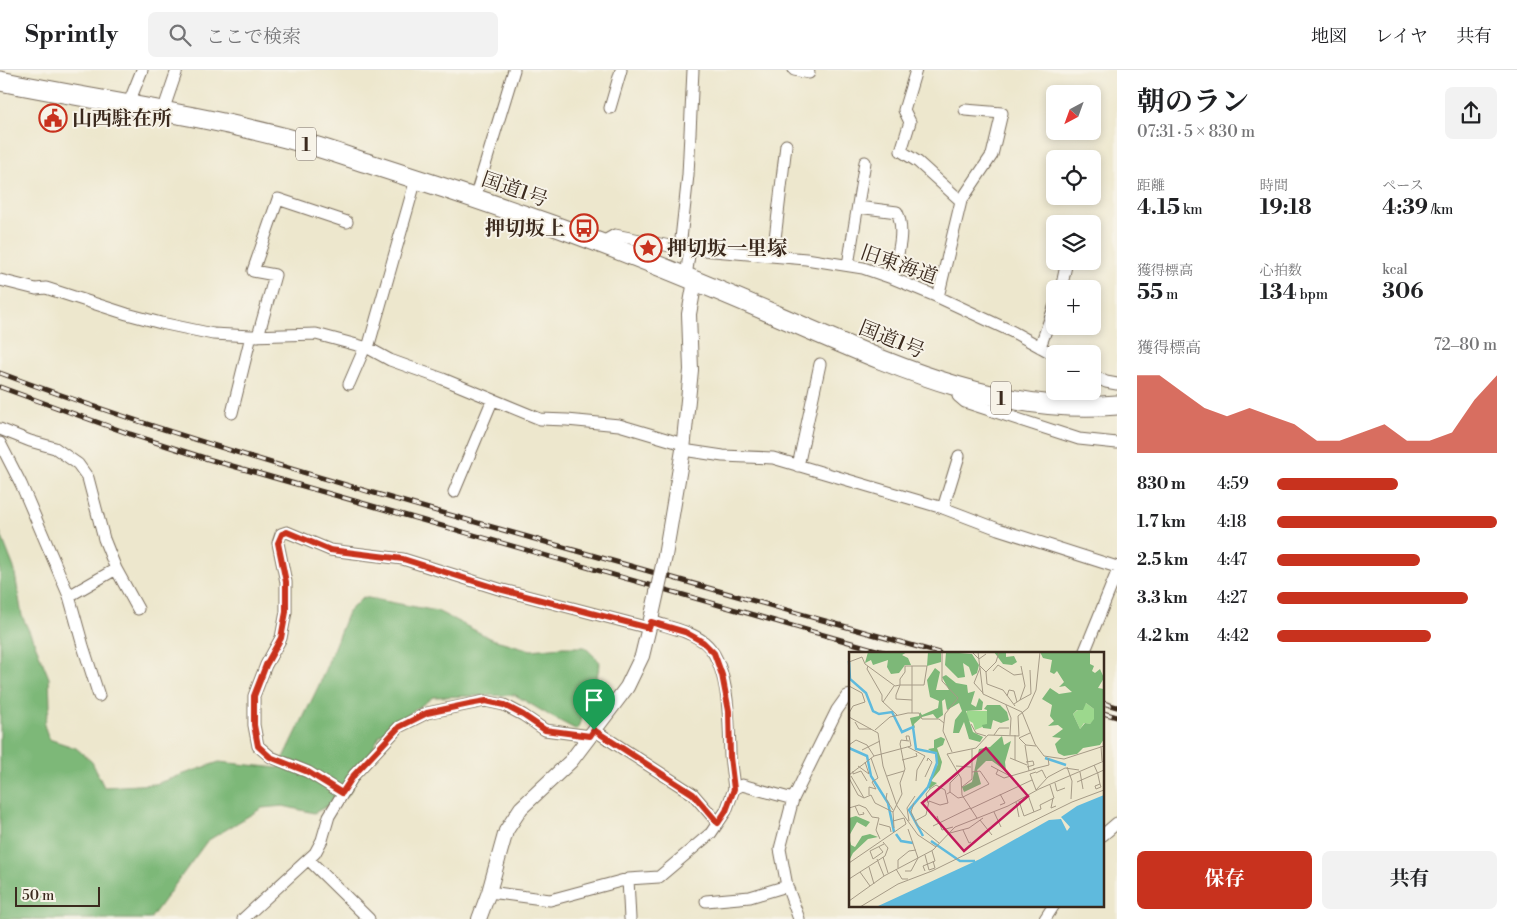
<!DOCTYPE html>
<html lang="ja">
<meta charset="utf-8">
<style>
body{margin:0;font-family:"Libre Bodoni","Noto Serif JP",serif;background:#f2f2f2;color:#202124;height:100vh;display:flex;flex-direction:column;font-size:19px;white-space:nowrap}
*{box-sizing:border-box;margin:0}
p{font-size:16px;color:#757577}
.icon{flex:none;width:28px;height:28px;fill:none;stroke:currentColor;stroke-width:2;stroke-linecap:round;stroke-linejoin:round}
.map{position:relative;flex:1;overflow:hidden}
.details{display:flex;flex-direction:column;background:#fff;width:400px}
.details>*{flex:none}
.needle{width:32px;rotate:221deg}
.buttons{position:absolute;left:1046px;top:15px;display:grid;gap:10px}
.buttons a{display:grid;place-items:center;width:55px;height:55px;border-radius:8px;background:#fff;box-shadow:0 2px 8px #0003;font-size:25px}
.scale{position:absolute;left:15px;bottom:12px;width:85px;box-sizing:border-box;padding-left:5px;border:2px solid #3b2a1e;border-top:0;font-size:14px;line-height:18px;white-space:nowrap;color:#3b2a1e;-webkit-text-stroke:4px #f7f3e8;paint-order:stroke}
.pin{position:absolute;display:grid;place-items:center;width:42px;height:42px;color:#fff;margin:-51px -21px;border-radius:50% 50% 50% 0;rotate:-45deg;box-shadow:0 0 5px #0007}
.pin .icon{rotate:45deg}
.round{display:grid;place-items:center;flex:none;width:52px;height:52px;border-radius:8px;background:#f2f2f2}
.overview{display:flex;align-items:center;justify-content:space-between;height:85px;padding:0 20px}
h1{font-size:28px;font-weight:700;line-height:38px}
.stats{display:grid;grid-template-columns:repeat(3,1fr);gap:8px;height:85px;padding:5px 20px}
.stats div{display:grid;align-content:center}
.stats b{font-size:21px;font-weight:700}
.stats small{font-size:14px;font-weight:400}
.stats p{font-size:14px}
.chart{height:140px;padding:10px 20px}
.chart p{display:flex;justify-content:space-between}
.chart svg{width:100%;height:90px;margin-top:5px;fill:#c8321e;opacity:.7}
.action{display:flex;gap:10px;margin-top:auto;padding:10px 20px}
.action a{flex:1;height:58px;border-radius:8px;background:#c8321e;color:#fff;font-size:20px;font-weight:700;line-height:58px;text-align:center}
.action a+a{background:#f2f2f2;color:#202124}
ul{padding:0 20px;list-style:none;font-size:16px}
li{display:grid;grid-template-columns:80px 60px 1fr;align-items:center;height:38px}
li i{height:12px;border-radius:6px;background:#c8321e}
header{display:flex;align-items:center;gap:30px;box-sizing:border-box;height:70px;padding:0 25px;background:#fff;border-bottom:1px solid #e0e0e0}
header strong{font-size:24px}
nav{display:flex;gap:28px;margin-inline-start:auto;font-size:18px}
.search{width:350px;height:45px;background:#f2f2f2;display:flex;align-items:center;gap:12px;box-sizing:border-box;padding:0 18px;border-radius:8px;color:#757577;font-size:19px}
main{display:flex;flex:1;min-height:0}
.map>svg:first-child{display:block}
</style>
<header>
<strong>Sprintly</strong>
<div class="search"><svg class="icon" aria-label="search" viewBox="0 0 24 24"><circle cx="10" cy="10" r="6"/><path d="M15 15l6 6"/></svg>ここで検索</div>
<nav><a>地図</a><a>レイヤ</a><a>共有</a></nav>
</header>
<main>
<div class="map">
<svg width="1117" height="849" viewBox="0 0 1117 849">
<rect width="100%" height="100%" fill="#f7f3e8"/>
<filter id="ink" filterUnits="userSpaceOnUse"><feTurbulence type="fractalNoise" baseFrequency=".02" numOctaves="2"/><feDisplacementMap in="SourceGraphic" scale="10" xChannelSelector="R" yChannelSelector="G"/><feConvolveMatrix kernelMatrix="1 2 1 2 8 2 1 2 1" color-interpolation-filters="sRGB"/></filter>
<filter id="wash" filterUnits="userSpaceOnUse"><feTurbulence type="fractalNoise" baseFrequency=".0096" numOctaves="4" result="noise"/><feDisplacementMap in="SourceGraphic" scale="20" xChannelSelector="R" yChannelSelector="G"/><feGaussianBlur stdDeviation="1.12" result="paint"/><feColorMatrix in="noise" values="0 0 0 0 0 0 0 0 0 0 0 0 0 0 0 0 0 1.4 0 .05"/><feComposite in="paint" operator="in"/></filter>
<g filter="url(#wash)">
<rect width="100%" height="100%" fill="#ede7cd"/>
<path fill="#7db878" stroke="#5c714b" d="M0,462L14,498L22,546L36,576L49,608L50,636L44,655L49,669L76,678L92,692L104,717L155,714L219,692L279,698L319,615L348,542L363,527L437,541L492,569L531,580L562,577H585L600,592L596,612L577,660L554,648L515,625L433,627L380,665L348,725L314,743L283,736L262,738L207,771L150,849H0Z"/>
</g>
<g filter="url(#ink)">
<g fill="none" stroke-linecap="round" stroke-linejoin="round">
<g stroke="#796c5b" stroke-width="13">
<path id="minor" d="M794,0L809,3
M916,0L904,40L910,52L901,81L918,92L961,131
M128,35L142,0
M610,38L621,0
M163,41L177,0
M475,128L514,0
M858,137L897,142C906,161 897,188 892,208
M603,175L608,169L615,165L680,178L806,189L863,198L892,208L938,227L1013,262L1055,285
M680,178L688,105L693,0
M773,186L786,75
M848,195L865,92
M686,207L690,178
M0,210L36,219L46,218L127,244L161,253L213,264L251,266L316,264L368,278L390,290L443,309L540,349L567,350L619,355L683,374
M1061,219L1067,191
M938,227L961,131L992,85L1002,43L965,40
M258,266L275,205L253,201L278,129L347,152
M1040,277L1055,235
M368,278L416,109
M1092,305L1106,312L1117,314
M349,314L365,277
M957,317L958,326L965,332L1079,369L1117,373
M232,343L251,266
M0,359L30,371L55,378L78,394L88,408L104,469L116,499L69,526
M0,373L21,414L69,526L83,576L99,626
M683,380L723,386L773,388L943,438L998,459L1117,497
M798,396L820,294
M454,422L492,331
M943,438L959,386
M116,499L138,539
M651,551C668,557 690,561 704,572C730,593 729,654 730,685C731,696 733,708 734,719
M1084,583L1117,502
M594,660L693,724L718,753
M342,723L308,702L271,687L258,676L254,655V626L266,595L281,568L286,542V512L278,473L281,464L287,462L330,480L403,489L499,519L649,558
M1103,765L1117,753
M309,790L369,849
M628,809L630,849
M489,822L550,830L628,809L659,807L711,763L726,741L734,719L742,715L793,729
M706,831L750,827L787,816
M243,849L315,783L322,770L329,746L354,705L399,657L427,643L485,631L504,635L523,645L545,660L590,666
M799,849L787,816L780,779L793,729L837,640L847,626L851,625
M1045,849L1054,835"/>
</g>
<g stroke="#796c5b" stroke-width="16">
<path id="tertiary" d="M665,486L683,380L691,300L689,244L695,211
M479,849L489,822L506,761L521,738L571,691L627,617L642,586L652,545"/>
</g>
<g stroke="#796c5b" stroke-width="21">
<path id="trunk" d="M0,11C94,30 190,43 282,67C311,74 339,84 367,93C421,110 475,128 529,147C610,175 690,208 769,242C880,289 992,346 1117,335"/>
</g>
<use href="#minor" stroke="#fff" stroke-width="11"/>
<use href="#tertiary" stroke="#fff" stroke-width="14"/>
<use href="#trunk" stroke="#fff" stroke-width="19"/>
<g stroke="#3b2a1e" stroke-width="5">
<path id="rail" d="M0,303C165,364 334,412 503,460C648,501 794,542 939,583
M0,317L130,364L208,389L887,583
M1103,633L1117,637
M1103,643L1117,647"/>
</g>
<use href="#rail" stroke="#f7f3e8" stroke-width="3" stroke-dasharray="9" stroke-linecap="butt"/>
<g stroke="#796c5b" stroke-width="16" stroke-linecap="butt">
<path id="tertiary-bridge" d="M652,545L665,486"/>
</g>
<use href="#tertiary-bridge" stroke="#fff" stroke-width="14"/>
</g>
</g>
<g fill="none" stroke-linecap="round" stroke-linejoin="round" filter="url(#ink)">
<g stroke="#fff" stroke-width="10">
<path id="route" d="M287,462L330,480L403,489L499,519L649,558L651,552L685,562L703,572L714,583L722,605L729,641L730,687L734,719L726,741L718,753L693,724L594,660L590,666L545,660L523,645L504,635L486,631L469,634L427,643L399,657L354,705L342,723L308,702L270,687L258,676L254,655V626L266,595L281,568L286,542V512L278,473L282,464Z"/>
</g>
<use href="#route" stroke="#c8321e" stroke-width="6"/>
</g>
<defs>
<g id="civic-ring" transform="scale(1.4375)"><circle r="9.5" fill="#f7f3e8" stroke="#c8321e" stroke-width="1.5"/><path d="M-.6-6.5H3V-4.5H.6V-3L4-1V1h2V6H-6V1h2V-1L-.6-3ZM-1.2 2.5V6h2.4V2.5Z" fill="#c8321e"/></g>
<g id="bus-ring" transform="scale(1.4375)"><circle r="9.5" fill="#f7f3e8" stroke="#c8321e" stroke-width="1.5"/><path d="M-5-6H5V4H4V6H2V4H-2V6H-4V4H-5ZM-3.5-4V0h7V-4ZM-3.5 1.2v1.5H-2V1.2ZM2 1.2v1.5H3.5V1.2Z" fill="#c8321e"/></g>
<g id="sight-ring" transform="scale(1.4375)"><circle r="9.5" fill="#f7f3e8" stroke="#c8321e" stroke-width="1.5"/><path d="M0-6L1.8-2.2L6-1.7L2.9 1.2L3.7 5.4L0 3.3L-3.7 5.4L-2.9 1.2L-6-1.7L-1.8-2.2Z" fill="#c8321e"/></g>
</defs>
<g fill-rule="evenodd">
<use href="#civic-ring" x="53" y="48"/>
<use href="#bus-ring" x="584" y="158"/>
<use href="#sight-ring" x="648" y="178"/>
</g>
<g text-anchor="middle" stroke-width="4" stroke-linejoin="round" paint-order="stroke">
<g fill="#f7f3e8" stroke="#73665b" stroke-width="1">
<rect x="296" y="57.5" width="20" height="33" rx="4"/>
<rect x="991" y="311.5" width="20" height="33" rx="4"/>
</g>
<g font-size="19" font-weight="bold" fill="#3b2a1e">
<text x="306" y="81">1</text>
<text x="1001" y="335">1</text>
</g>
<g font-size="20" font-weight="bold" fill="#3b2a1e" stroke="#f7f3e8" text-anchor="start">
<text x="72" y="55">山西駐在所</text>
<text x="565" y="165" text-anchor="end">押切坂上</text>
<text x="667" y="185">押切坂一里塚</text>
</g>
<g font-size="20" fill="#3b2a1e" stroke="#f7f3e8">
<text transform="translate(515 119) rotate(19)" y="7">国道1号</text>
<text transform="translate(899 194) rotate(19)" y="7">旧東海道</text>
<text transform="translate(892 269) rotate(22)" y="7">国道1号</text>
</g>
</g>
<g transform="translate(849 582)">
<rect width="255" height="255" fill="#ede7cd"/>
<path d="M237,51L245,57L246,67L241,72L235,71L231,77L224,62ZM118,59H139L138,73L126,78L124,71L117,67Z" fill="#9cd88d"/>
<path d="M19,0H58L53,3L59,6L62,13H56L50,21L42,22L38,15L39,8L24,13L22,8L16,11ZM79,0L92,1V10L78,14ZM97,0L123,2L130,13L128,21L123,24L120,15L114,11L116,25L109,26L96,13ZM145,0H157V5L165,4L168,10L163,13L154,12ZM191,0L241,1V12L245,14L243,19L246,21L251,17L255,26L249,36L255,37V87L251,93L234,96L228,102L215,104L209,101L206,92L212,86L203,85L214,77L209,73L199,74L205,69L201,64L203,53L193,47L201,36L210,42L223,40L216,34L210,35L215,30L208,19L205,22L201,20L203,8L194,6ZM237,51L245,57V67L241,72L236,71L231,77L224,62L228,58H234ZM86,16L91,20L87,38H100L93,25L97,23L107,31L118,33L119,41L126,39L122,52L127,55L130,46L134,50L133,58L117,59L124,80L134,85L131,90L120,87L115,70L110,81H104L106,68L113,59L110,51L98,58L96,47L93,49L94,63L88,67L84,62L73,65L65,72L66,76L63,74L61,66L70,64L71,60L73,63L89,56L90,49L81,45L79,34L78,28ZM138,53H151L158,60L160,68L152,71L144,68L142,77L134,76L133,73L138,72V58L135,57ZM153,84L155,93L162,89L156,110L157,119L143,109H137L128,118L132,132L115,140L113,135L123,130L130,97L141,95ZM92,85L96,87L94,93L88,96L93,110L91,118L82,129L88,131L80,137V128L89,112L86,102L79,97L85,96V88ZM7,164L21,170L17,175L8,170L0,184V166ZM21,182L29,185L19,187L4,201L0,209V185L2,193L6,195L13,184Z" fill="#7db878" fill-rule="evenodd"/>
<path d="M255,143V255H27L131,207L200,168L212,167L218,179L221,175L212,165L228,154Z" fill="#5fbadd"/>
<path fill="none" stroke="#5fbadd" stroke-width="2.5" d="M0,9L1,27L17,41L24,59L30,62L43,60L53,80L64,75L67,97L87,101L88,111L79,135L60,158L74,184M0,96L18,104L22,124L39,151L45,180M196,106L217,113M47,182L52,189L64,191M82,189L111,209H126"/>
<path fill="none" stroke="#a69b87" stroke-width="1" d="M93,0V29L109,46L96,62L94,79L103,100M123,0L130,7L137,2M129,0L134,42L173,60L186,92L195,104L215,107L255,94M0,10L13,5L16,12L46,34L51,33H75L78,14H56V20L51,27V33L47,43V47L63,48M19,14L18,17L33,43V49L48,63M131,14L137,20L138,32L154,38L166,54M131,16L125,31L134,41M144,19L149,13L165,23L173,22M137,20L147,10L150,0M0,34L13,41L16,50L4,54L0,61M158,44L160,38L165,39L168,50M171,48L182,42L181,18M34,50L45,34M165,52L171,48L176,34L172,14M157,53L162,66L161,83M63,61V14M0,65L29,81L34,114L48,154L69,183L87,195M6,70L10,77H22M122,72L127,81L137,84M26,78L41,65L59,61H70L73,67H90L95,71M181,81L170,86L177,93L187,94M145,83L150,76H160M166,83V108M0,93L7,88L18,93L25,104M176,93L180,119M252,94L253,109M59,95L76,104L68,118L67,129M13,98L31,89M161,106L178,113M53,108L68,104L67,101M177,110L184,109L185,113L178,115M245,113L249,122V123L251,132L252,135L247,137L246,134L251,132M9,114L20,122L16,110M107,114L122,115M142,114L161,124M218,115L223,129L222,147M56,117L51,92L52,88L60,89M184,117L200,113L199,106M149,118L147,122L155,126L186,117M4,119V122L12,119L18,129M187,120L181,122L187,138L199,125L216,116L230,118M231,120L234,137M187,121L193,118L197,126M0,123L25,104L62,94L60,84H57L58,89M2,124L15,146M38,124L55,119M76,125L83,110L79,106L78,109M0,126L9,143L15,146L22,143L26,151L44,160L53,142L51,131L56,117M228,130L255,118M206,131L208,139L216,136M113,135L123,127V97M101,140L109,146L114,145M38,141L37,147L44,158M98,142L101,140V131L110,122M151,142L156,151L151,153M20,143V135L27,137L23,130L29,126L22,106M179,143L185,160M114,145L140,132L131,119L123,120M204,146L202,156L207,154M170,149L175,164M167,150L170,165M65,151L62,160L68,173L90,191M6,154L10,163L15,162L14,160M0,156L10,153L17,156L23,165L30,166L27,178L31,187M121,157L183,128M44,160L45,176M145,160L152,175M88,164L93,178L104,175M175,164L192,157L191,153L205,146L201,133M128,166L113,143L112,126L98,102L127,96L139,83L170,84L169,64L179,56L187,38L191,0M131,168L143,183M60,169L58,156L66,144M66,169L77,163L80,149L91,153L99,151L96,138L87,133L81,137L77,142L79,151M30,172L41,175L42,180M84,174L121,156M114,178L120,191L122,190M101,181L120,176L134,166M30,195L34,200L24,207L21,199L35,192M76,203L80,218L86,216L84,209M34,205L39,221M28,207L35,224M0,211L57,172L55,166L44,169M20,215L25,232M49,216V208L60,199L67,198M47,217L53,227H59M56,219H62L69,206L59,177M76,219L74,214L86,209L83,199M11,220L21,234M0,227L36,204L39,196L34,190M0,249L35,224L84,198L106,175L159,154L190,137L255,109M11,255L49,232L83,219L223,150L255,138"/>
<path fill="#c2185b" fill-opacity="0.15" stroke="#c2185b" stroke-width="2.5" d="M137,96L179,144L115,199L73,151Z"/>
<rect width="255" height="255" fill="none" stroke="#3b2a1e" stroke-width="2.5"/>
</g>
</svg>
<div class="buttons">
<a><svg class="needle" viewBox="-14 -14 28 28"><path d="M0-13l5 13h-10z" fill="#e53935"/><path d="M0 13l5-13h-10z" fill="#757577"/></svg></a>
<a><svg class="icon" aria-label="locate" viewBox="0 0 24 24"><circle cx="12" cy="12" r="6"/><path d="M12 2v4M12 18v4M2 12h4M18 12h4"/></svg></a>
<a><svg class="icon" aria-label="layers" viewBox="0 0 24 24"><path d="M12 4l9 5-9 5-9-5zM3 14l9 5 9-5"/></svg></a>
<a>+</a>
<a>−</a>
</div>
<div class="scale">50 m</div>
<div class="pin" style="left:594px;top:660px;background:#1e9e55"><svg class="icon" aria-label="arrive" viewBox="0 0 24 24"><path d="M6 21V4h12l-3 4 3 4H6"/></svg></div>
</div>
<section class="details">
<div class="overview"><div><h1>朝のラン</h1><p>07:31 · 5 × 830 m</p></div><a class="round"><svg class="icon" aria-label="share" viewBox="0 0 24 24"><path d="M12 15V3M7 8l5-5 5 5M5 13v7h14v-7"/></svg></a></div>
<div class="stats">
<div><p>距離</p><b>4.15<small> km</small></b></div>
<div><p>時間</p><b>19:18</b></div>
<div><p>ペース</p><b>4:39<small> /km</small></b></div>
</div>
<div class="stats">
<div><p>獲得標高</p><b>55<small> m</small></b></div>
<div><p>心拍数</p><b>134<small> bpm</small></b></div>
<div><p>kcal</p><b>306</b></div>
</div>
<div class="chart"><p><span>獲得標高</span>72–80 m</p>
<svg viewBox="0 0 160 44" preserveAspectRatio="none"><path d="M0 44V6L10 6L20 14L30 22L40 26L50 22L60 26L70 30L80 38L90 38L100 34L110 30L120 38L130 38L140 34L150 18L160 6V44z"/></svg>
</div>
<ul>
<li><b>830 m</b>4:59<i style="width:55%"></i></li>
<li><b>1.7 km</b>4:18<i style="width:100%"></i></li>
<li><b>2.5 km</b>4:47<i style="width:65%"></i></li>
<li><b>3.3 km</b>4:27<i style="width:87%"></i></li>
<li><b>4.2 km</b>4:42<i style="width:70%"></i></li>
</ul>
<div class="action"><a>保存</a><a>共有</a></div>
</section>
</main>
